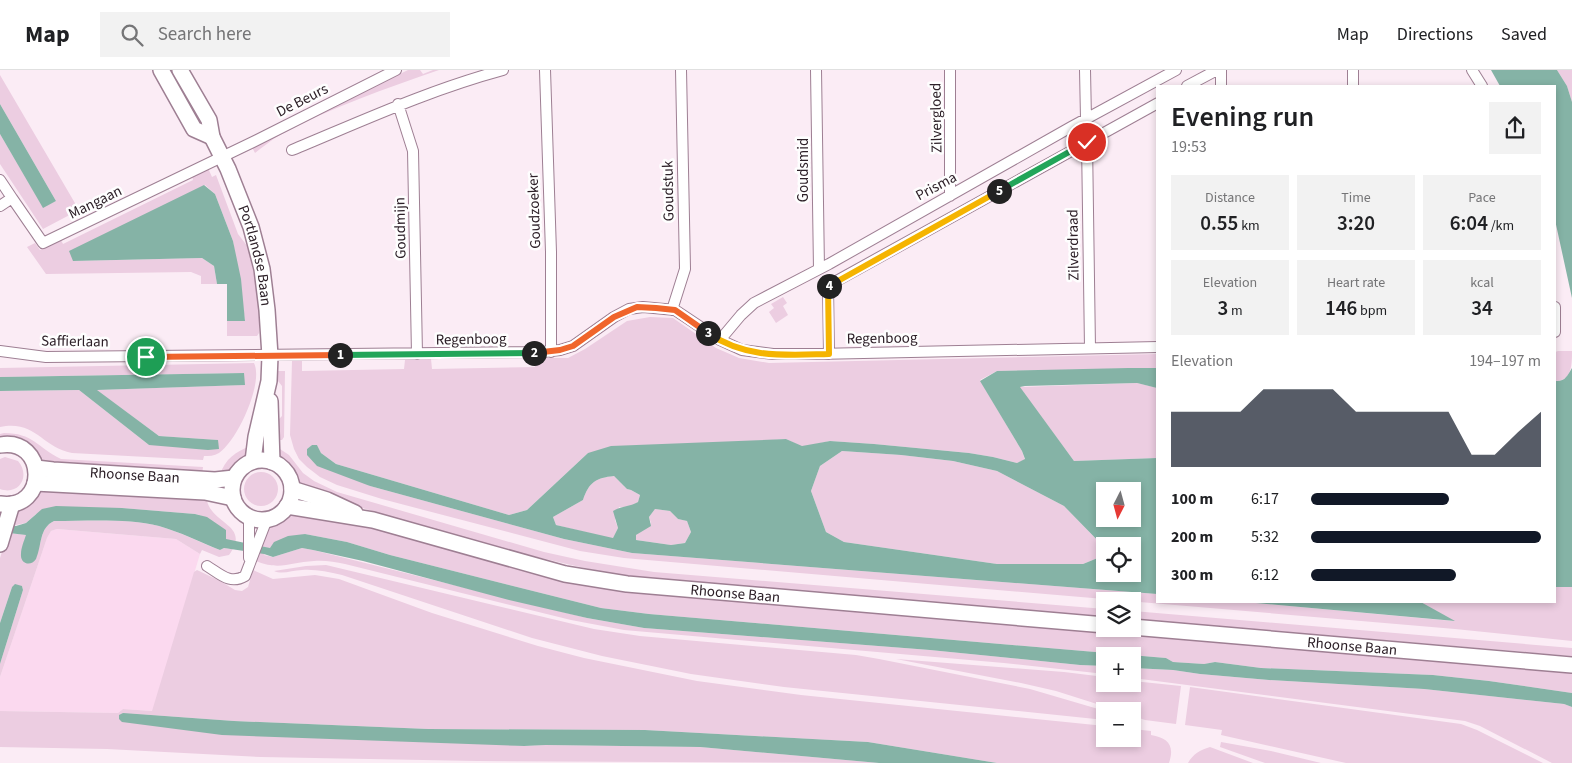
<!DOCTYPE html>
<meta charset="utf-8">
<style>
body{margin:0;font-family:"Source Sans 3",sans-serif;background:#f2f2f2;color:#202124;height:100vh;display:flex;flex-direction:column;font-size:19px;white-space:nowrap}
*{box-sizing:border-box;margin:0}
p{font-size:16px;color:#757577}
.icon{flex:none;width:28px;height:28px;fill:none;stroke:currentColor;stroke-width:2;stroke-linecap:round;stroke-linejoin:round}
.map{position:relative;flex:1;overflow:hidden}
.side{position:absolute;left:1156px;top:15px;width:400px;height:518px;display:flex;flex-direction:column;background:#fff;border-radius:0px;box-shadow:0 2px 8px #0003}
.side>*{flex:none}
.needle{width:32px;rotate:186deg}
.controls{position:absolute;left:1096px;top:412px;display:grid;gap:10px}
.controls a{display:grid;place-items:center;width:45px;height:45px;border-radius:0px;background:#fff;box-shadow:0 2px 8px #0003;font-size:25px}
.pin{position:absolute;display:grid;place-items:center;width:42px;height:42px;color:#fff;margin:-21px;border:2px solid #fff;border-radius:50%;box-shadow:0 1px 5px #0007}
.km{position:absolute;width:25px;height:25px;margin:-12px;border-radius:50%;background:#222;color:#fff;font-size:14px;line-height:25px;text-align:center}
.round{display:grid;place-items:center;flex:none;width:52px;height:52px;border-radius:0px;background:#f2f2f2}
.headline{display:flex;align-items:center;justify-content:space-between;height:85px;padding:0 15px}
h1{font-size:28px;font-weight:600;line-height:38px}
.stats{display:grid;grid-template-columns:repeat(3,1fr);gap:8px;height:85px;padding:5px 15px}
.stats div{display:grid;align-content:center;border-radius:0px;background:#f2f2f2;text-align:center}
.stats b{font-size:21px;font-weight:600}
.stats small{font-size:14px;font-weight:400}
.stats p{font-size:14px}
.chart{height:140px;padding:10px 15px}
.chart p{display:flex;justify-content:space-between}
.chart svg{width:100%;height:90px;margin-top:5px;fill:#111827;opacity:.7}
ul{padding:0 15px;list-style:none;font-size:16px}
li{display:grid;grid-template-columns:80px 60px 1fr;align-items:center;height:38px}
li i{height:12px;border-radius:6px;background:#111827}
header{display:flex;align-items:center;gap:30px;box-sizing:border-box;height:70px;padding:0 25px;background:#fff;border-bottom:1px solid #e0e0e0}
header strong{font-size:24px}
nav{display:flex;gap:28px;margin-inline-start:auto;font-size:18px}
.search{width:350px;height:45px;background:#f2f2f2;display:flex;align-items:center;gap:12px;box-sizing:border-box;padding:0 18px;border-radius:0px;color:#757577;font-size:19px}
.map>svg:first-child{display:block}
</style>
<header>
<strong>Map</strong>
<div class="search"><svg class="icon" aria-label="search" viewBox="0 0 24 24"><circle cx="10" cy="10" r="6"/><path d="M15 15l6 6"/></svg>Search here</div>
<nav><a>Map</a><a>Directions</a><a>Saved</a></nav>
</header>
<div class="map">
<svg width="1572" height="693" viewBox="0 0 1572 693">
<rect width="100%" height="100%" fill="#fbecf5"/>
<path fill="#fbd9ef" d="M57,459L176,469L200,484L153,641L123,639L118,643L0,641V607L47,468L51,461Z"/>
<path fill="#eccde1" d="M408,0H420L423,4L433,0H439C385,19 331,37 280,65C271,70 263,77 255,83L252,77Z
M1557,0H1572V32L1567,16Z
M0,5L79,140L43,159L0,94V64L43,137L56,131L0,34Z
M208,98L212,107L216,105L238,164L248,177L259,228V263L257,266H227V251L245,250L233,171L215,124L205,115L74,191L202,188L214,196L217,214H201V206L191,202L46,204L27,177L35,173L40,180L61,170L63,174L193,110L192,106Z
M783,227L787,233L783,236L788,245L776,253L769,242L774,238L771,234Z
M650,247L673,248L716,278L739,288L769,293L1157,284V298L997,301L980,310L1022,381L1025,390L1017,393L993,387L969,383L874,374L830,371L802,377L786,369L588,383L527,440L509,445L336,394L321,383L317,375H312L307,379L370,416L564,469L632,483L1157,524L1158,531H1234L1453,551L1419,531H1555V517H1572V571L1455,559L624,488L580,481L382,429L337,415L320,407L307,397L299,389L294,379L290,365L292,291H302V301L404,299L405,290L431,289L432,299L535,297V288H568L585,279L627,251Z
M1558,281H1572C1572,294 1572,312 1555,311V282Z
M254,293C264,313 237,371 219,383C214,386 209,386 204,386L203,390L72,383C41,377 36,350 0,357V321L79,320L149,375L218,370L159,366L96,320L244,315V303L0,307V298Z
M278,301H285L284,367L282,370H277V351L282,346V316L278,311Z
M1137,313L1158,318L1157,388L1074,391L1019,317Z
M4,363C33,363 37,377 61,389L203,397L202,405L46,394C30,373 24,374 0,370V364Z
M251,376C246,389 233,401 220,405C225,389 236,381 251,376Z
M277,377L289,385L303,403L314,411L337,422L544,482L585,491L654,502L1105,539V547L630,507C570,496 511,481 452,465C401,450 350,435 300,417L290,399L279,387Z
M842,381L901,385L953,391L997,401L1064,436L1105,478V485L1083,494H997L844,472L826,462L811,421L820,396Z
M5,387L18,391C31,406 19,426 0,419V389Z
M244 419a17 17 0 1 1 34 0a17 17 0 1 1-34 0Z
M614,406L627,419L631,420L640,425L638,432L629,437H619L615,450L618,458L613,469L556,455L553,447L583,430C589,412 596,408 614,406Z
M46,419L201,425V430L207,431C213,455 251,455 229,485L219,487L202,480L200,484L176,469L57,459L51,461L47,468L0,607V594L23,520L22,516L12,517L0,553V488L8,463L27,465L40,474C42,464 44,456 54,451C86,451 129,448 159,456C180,462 199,472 220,480L224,478L230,479C223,461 215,448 195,444L122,438L36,444L26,453L11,456L14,442L35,425Z
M655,439L670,441L678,449L687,451L691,462L685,473L671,475L636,470V465L651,453L649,447Z
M292,443H305L367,457L573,513L620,521L1572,602V623L1489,611L1433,605L1261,598L1215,592L1204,594L1173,592L1166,588L1154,587L649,544L601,538L390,485L347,472L305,464L270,478L264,485L273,487L302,478L313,480L587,548L644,558L930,580L1080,595L1105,596V604L1004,593L624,560L571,550L345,494C335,492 324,490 314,491C291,492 280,501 256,491C266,463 264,457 292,443Z
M326,495L594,559L640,566L856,585L879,589L1030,619L1105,641V650L784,617L691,604L602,586L532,568L342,505C328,502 315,499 302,500C292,500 283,505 274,501L306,496Z
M197,500L220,511L235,520L242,521L248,517L253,500L273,509L315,505L339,509L432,543L538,576L584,588L697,611L801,625L1105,656V669H1132L1133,659L1151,661V665C1168,668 1175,675 1169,693H997L868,672L645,660L428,659L234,651L123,643L524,676L546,675L700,677L879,693L477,691L261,687L107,679L0,677V641L118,643L123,639L152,641L194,502Z
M1133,541L1572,578V586L1133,549Z
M896,589L1064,602L1105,607V614H1132L1133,611L1181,616L1176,654L1145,650L1133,646L1132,641H1119L1056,621L1021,613Z
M1132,598L1173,600L1200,604L1269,610L1424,619L1564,634L1572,637V693H1552L1480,656L1465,651L1133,608Z
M1190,617L1461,654L1477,660L1543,693H1346L1221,665L1222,660L1185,655Z
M1221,672L1271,681L1321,693H1265L1220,677Z
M1210,677L1253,693H1188C1193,684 1200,680 1210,677Z"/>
<path fill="#85b3a6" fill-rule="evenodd" d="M1491,0H1557L1567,16L1572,32V228L1555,150V16H1500Z
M0,34L56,131L43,138L0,64Z
M204,115L215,124L233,171L241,209L245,251H227V214H217L214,196L202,188L73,191L69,181Z
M1128,298H1157V318L1137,313L1025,316L1020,317L1074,391L1157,388V524L632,483L564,469L370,416L317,396L307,385V379L312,375H317L321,383L336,394L509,445L527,440L588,383L611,376L786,369L802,376L830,371L874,374L969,383L993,387L1017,393L1025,389L1022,381L980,311L997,301ZM842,381L901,385L953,391L997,401L1064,436L1105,478V476H1132V504H1105V485L1083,494H997L844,472L826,462L811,421L820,396ZM614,406L627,419L631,420L640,425L638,432C629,437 621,436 613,441L618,458L613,468L556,455L553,447L583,430C589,412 596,408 614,406ZM1105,421H1132V449H1105ZM655,439L670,441L678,449L687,451L691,462L685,473L671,475L636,470V465L651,456L649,447Z
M1572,298V517H1556L1555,311C1565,312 1567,306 1572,298Z
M244,303L245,315L97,320L159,366L218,370L219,379L208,380L149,375L79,320L0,321V307Z
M56,436L122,438L195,444L207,447L226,460V469L270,478L274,472L288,466L305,464L347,472L390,485L601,538L649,544L1154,587L1166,588L1173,592L1204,594L1215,592L1261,598L1433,605L1489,611L1572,623V637L1564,634L1424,619L1269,610L1200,604L1173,600L1133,598L1132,586H1105V596L1080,595L930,580L644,558L587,548L509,530L363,491L313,480L302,478L273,487L264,484L224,478L220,480C200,472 180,462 159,456C129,448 85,451 54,451C39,458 42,475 36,489C31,497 20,494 21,484C21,478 24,471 26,465L0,462V454L16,456L26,453L42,439Z
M15,514L22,516L23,520L0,594V553L12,517Z
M1234,531H1419L1455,551Z
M123,643L234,651L428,659L645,660L868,672L997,693H879L700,677L546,675L524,676L222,665L122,652L119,649V645Z"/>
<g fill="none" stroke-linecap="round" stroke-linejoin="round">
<g stroke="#9e7f93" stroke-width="12">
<path id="street" d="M545,0L551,182V282
M816,0L819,199
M950,0V126
M1085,0L1086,49
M1221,0V16
M1353,0V16
M1472,0L1482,16
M1187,16L1217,0
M398,34L413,81L417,284
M1087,72L1090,278
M292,80C362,51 429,20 503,0
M0,110L12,128
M0,136L12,128L43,173L253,72L396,0
M1555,237V262
M672,240L685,199L681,0
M720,270L741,245L754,233L829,194L1071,57L1176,0
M0,281L46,287L543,282L560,280L573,276L614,247L629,239L643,237L675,240L720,270L742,280L773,284H816L1158,277
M829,284L828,217L831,214L1158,33
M249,447V488
M207,496C220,504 230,515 245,506L267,449"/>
</g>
<g stroke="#9e7f93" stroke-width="18">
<g id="secondary">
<path d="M161,0L194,59L212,67"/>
<path id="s1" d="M180,0L209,50L212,67L228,99L251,157L262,199L267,240L270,286L269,311L256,367L253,391"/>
<path d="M270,331L272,392"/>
<path d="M0,375C47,367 49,441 0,434"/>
<circle cx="262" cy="420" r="30"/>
<path id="s2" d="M36,398L53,400L215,410L234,408"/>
<path d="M35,413L205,422L233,428"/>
<path d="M292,419L327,430L355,443"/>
<path id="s3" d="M287,436L373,450L565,504L627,514L1105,555"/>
<path d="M0,474L12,434"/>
<path id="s4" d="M1132,557L1572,595"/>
</g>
</g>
<use href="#street" stroke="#fff" stroke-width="10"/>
<use href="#secondary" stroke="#fff" stroke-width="15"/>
</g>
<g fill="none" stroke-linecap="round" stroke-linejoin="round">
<g stroke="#fff" stroke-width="10">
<path id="split-1" d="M146,287L340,285"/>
</g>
<g stroke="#fff" stroke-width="10">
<path id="split-2" d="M340,285L534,283"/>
</g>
<g stroke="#fff" stroke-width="10">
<path id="split-3" d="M534,283L560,280L573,276L614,247L637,237L656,238L675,240L708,263"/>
</g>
<g stroke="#fff" stroke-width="10">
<path id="split-4" d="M708,263C746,289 785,285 829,284L828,217L829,216"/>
</g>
<g stroke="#fff" stroke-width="10">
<path id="split-5" d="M829,216L999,121"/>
</g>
<g stroke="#fff" stroke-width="10">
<path id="split-6" d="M999,121L1087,72"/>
</g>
<use href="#split-1" stroke="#f0652b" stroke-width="6"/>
<use href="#split-2" stroke="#22a559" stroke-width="6"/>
<use href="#split-3" stroke="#f0652b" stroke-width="6"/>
<use href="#split-4" stroke="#f5b400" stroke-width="6"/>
<use href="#split-5" stroke="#f5b400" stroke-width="6"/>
<use href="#split-6" stroke="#22a559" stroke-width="6"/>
</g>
<g text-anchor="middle" stroke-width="5" stroke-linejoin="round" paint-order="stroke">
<g font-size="15" fill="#2d2028" stroke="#fefefe">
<text transform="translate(302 30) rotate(-27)" y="5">De Beurs</text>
<text transform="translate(936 48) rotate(-91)" y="5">Zilvergloed</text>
<text transform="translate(803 100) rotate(-90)" y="5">Goudsmid</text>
<text transform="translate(936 116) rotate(-28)" y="5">Prisma</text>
<text transform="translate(668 121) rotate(-91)" y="5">Goudstuk</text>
<text transform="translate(95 132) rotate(-26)" y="5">Mangaan</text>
<text transform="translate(534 141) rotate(-92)" y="5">Goudzoeker</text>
<text transform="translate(400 158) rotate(-91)" y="5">Goudmijn</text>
<text transform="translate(1073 175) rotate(-91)" y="5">Zilverdraad</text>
<text dy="5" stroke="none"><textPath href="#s1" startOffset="202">Portlandse Baan</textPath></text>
<text transform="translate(882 268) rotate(-1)" y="5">Regenboog</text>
<text transform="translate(471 269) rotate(-1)" y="5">Regenboog</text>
<text transform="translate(75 271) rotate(1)" y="5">Saffierlaan</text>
<text dy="5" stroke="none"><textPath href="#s2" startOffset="99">Rhoonse Baan</textPath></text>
<text dy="5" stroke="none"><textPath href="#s3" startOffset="458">Rhoonse Baan</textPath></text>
<text dy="5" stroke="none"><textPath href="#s4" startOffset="221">Rhoonse Baan</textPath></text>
</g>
</g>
</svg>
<div class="controls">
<a><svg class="needle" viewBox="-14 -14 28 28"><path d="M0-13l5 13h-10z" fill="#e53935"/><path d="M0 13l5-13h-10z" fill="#757577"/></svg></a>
<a><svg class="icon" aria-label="locate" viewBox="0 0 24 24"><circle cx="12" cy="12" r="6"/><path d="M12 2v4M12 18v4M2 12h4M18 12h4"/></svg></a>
<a><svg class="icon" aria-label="layers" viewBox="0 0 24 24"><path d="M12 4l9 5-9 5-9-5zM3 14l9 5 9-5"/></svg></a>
<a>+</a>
<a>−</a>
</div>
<div class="pin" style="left:146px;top:287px;background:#1e9e55"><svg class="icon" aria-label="arrive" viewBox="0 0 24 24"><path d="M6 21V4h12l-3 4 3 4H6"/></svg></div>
<div class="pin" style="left:1087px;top:72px;background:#d93025"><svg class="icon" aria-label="check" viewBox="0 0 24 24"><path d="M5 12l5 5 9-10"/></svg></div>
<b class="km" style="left:340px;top:285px">1</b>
<b class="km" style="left:534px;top:283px">2</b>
<b class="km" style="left:708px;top:263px">3</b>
<b class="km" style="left:829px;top:216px">4</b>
<b class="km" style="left:999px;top:121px">5</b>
<section class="side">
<div class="headline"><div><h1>Evening run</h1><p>19:53</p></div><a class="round"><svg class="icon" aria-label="share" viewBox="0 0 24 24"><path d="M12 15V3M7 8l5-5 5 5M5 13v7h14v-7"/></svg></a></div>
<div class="stats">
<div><p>Distance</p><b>0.55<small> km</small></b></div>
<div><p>Time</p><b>3:20</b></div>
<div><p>Pace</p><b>6:04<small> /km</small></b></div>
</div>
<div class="stats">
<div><p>Elevation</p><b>3<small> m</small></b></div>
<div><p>Heart rate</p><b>146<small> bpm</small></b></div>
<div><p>kcal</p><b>34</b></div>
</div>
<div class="chart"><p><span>Elevation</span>194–197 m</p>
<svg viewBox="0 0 160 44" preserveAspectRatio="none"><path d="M0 44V17L10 17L20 17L30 17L40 6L50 6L60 6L70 6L80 17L90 17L100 17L110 17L120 17L130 38L140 38L150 27L160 17V44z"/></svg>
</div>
<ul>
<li><b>100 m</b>6:17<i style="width:60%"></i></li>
<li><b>200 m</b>5:32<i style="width:100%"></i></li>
<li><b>300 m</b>6:12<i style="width:63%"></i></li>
</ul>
</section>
</div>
